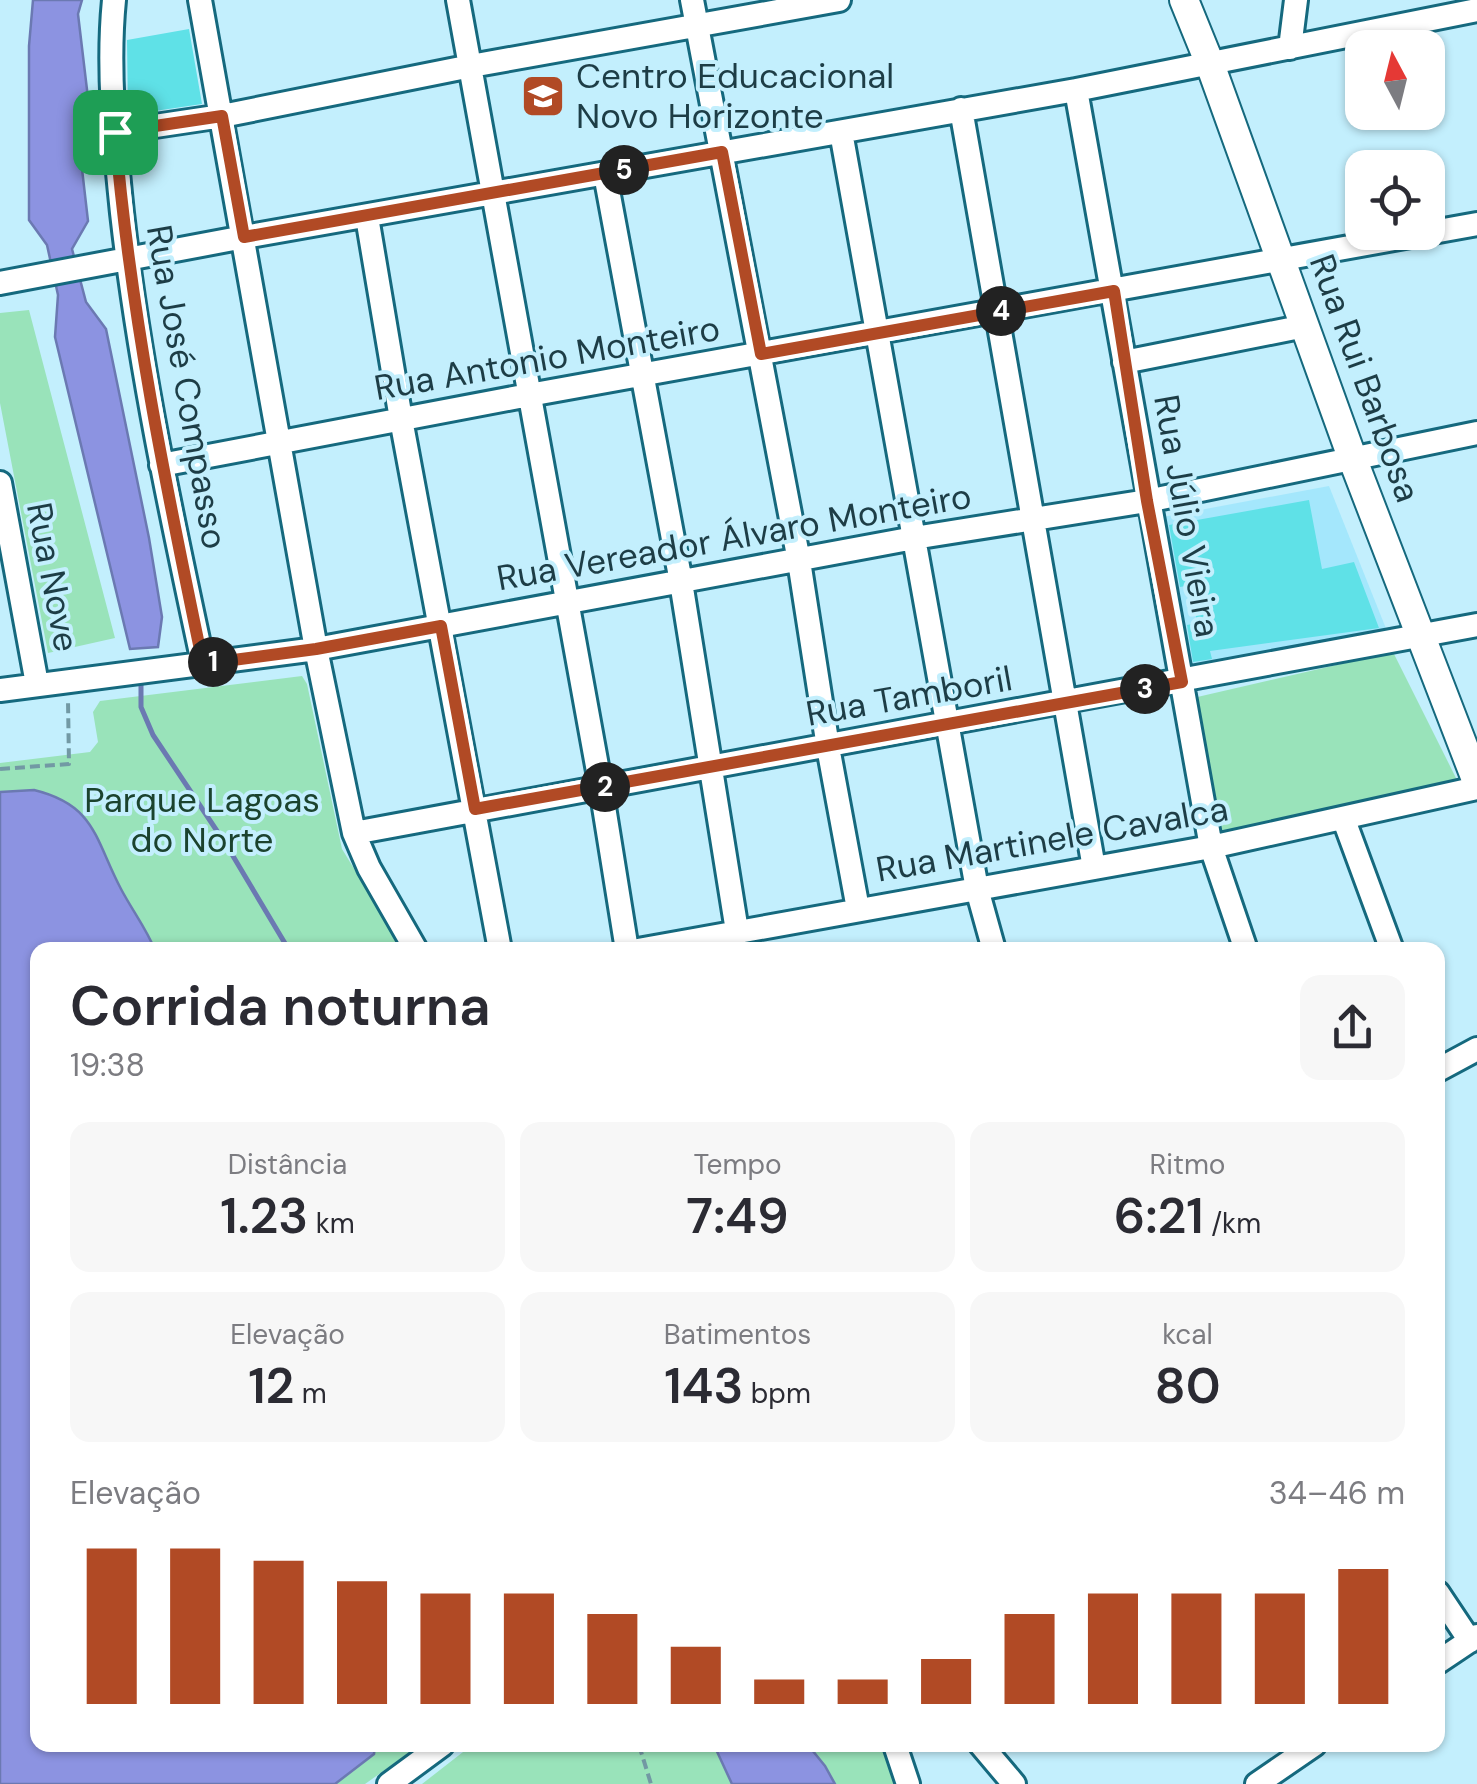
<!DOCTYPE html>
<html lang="pt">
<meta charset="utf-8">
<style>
body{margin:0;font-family:"DM Sans",sans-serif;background:#f7f7f7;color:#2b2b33;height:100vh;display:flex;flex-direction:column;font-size:38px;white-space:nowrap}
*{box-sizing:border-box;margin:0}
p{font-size:32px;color:#7c7c81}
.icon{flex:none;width:55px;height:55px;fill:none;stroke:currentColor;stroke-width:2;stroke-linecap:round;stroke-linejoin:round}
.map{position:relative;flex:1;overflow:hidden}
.side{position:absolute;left:30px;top:942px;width:1415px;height:810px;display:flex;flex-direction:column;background:#fff;border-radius:20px;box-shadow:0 2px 8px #0004}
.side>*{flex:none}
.needle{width:65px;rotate:353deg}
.buttons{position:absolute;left:1345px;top:30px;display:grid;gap:20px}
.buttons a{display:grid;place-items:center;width:100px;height:100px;border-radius:20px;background:#fff;box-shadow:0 2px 8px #0004;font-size:50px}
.pin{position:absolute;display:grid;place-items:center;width:85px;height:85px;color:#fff;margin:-42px;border-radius:20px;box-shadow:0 5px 15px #0006}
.km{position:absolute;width:50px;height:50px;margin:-25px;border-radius:50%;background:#222;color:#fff;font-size:28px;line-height:50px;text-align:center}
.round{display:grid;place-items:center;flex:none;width:105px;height:105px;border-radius:20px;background:#f7f7f7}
.summary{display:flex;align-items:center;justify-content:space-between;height:170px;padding:0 40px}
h1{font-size:55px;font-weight:600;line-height:75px}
.metrics{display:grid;grid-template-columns:repeat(3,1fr);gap:15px;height:170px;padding:10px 40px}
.metrics div{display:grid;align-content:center;border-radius:20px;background:#f7f7f7;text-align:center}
.metrics b{font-size:50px;font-weight:600}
.metrics small{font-size:28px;font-weight:400}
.metrics p{font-size:28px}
.chart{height:280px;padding:20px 40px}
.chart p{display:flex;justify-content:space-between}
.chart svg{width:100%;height:180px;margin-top:10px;stroke:#b14a25;stroke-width:6}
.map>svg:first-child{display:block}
</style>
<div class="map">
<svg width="1477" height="1784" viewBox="0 0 1477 1784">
<rect width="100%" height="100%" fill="#c3effd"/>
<path fill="#a4e7fc" d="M1329,486L1389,636L1188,673L1157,518Z"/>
<path fill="#99e3ba" d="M29,310L115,638L48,653L0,403V313Z
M1393,652L1458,782L1216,833L1193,698Z
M302,676L307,684L342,849L404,950H38V1745H420L365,1784H0V763L90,752L98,742L93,712L100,701Z
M472,1745H885L897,1784H422Z"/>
<path fill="#8c93e1" stroke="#6b79b2" stroke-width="2.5" d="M33,0H82L78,14L88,98L82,169L88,221L72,249L86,302L106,329L149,538L162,617L158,647L130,649L55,337L58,295L47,245L29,220V46Z
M34,790C96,805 95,840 121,889C132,910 146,928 155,950H38V1745H375L374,1754L335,1784H0V792Z
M714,1745H808L825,1766L835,1784H732Z"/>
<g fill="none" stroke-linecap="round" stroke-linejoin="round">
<path stroke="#6b79b2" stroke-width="5" d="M141,680V707L153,735L227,846L289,950"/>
</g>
<path fill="#5fe1e7" d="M189,29L202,104L128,115L127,40Z
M1309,500L1322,569L1354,562L1379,628L1210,651L1212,659L1193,662L1187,625L1197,623L1191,585L1180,587L1169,525Z"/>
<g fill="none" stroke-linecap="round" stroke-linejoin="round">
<g stroke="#15697e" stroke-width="28">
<path id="minor" d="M114,0C107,70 115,144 122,213C139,365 171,514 203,663
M200,0L316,649L354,833L369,868L416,950
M458,0L601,788L627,950
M692,0L799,561L828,747L858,909
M1290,48L1296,0
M1076,90L1211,847L1246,950
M961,109L1094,868
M115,132L222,116L471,66L839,0
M841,132L977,889L994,950
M605,174L681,582L737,931
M367,217L401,419L500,950
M0,283L244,237L1076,90L1477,10
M1124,362L1305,326
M161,465L529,395L1477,224
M0,483L37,684
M0,690L316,649L914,538L1147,501L1477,433
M1344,820L1392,950
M354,833L1477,625
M638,950L1211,847L1477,788
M1438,1070L1477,1049
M1438,1593L1470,1641
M1438,1662L1477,1636
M895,1745L908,1784
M981,1745L1014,1784
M389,1784L442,1745
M1257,1784L1314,1745"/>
</g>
<g stroke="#15697e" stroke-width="32">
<path id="tertiary" d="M1184,0L1210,64L1353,460L1477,782"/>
</g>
<path stroke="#7299a4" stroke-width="4" stroke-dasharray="10 5" stroke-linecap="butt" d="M0,769L69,764L68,700
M639,1745L651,1784"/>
<use href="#minor" stroke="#fff" stroke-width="22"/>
<use href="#tertiary" stroke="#fff" stroke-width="28"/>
</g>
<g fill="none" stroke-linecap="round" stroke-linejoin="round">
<g stroke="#fff" stroke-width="20">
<path id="route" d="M222,116L244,237L722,152L761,354L1114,291L1147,501L1182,682L475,809L441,626L316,649L203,664C166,487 130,312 115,132Z"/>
</g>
<use href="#route" stroke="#b14a25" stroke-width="12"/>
</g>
<defs>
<g id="school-square" transform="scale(2.25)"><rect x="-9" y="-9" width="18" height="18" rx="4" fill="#b14a25" stroke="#c3effd"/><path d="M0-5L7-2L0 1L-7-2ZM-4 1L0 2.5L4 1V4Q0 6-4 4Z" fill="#fff"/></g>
</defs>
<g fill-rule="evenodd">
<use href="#school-square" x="543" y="96"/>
</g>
<g text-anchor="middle" stroke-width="8" stroke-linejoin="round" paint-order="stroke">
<g font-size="35" fill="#1d3d46" stroke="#c3effd" text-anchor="start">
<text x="576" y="88">Centro Educacional<tspan x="576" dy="40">Novo Horizonte</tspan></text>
</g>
<g font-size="35" fill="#1d3d46" stroke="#c3effd">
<text transform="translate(547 358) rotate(-10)" y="12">Rua Antonio Monteiro</text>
<text transform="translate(1365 378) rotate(70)" y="12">Rua Rui Barbosa</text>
<text transform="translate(187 387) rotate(80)" y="12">Rua José Compasso</text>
<text transform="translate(1187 516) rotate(80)" y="12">Rua Júlio Vieira</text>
<text transform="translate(734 537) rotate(-10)" y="12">Rua Vereador Álvaro Monteiro</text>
<text transform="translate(53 577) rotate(79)" y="12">Rua Nove</text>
<text transform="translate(909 696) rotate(-10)" y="12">Rua Tamboril</text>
<text transform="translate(1052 839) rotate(-10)" y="12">Rua Martinele Cavalca</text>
</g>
<g font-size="35" fill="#1b432e" stroke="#c3effd">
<text x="202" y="812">Parque Lagoas<tspan x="202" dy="40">do Norte</tspan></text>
</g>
</g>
</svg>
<div class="buttons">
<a><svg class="needle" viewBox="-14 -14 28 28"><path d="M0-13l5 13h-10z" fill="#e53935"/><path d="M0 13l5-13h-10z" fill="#7c7c81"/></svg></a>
<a><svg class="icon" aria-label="locate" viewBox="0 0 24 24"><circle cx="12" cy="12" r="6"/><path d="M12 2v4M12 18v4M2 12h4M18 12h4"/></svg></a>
</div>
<div class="pin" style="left:115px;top:132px;background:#1e9e55"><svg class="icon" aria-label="arrive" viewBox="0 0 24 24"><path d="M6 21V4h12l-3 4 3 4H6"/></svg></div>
<b class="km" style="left:213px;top:662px">1</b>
<b class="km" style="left:605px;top:787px">2</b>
<b class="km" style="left:1145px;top:689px">3</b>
<b class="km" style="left:1001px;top:311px">4</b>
<b class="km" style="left:624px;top:170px">5</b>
<section class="side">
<div class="summary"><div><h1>Corrida noturna</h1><p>19:38</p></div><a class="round"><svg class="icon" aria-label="share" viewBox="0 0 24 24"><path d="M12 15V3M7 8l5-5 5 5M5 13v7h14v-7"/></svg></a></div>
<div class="metrics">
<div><p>Distância</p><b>1.23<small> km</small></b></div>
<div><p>Tempo</p><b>7:49</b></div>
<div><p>Ritmo</p><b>6:21<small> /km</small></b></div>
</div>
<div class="metrics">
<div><p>Elevação</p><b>12<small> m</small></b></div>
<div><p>Batimentos</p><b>143<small> bpm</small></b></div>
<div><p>kcal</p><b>80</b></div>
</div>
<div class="chart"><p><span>Elevação</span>34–46 m</p>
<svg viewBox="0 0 160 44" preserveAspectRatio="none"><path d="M5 44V6M15 44V6M25 44V9M35 44V14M45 44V17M55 44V17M65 44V22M75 44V30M85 44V38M95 44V38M105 44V33M115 44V22M125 44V17M135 44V17M145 44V17M155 44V11"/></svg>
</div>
</section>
</div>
